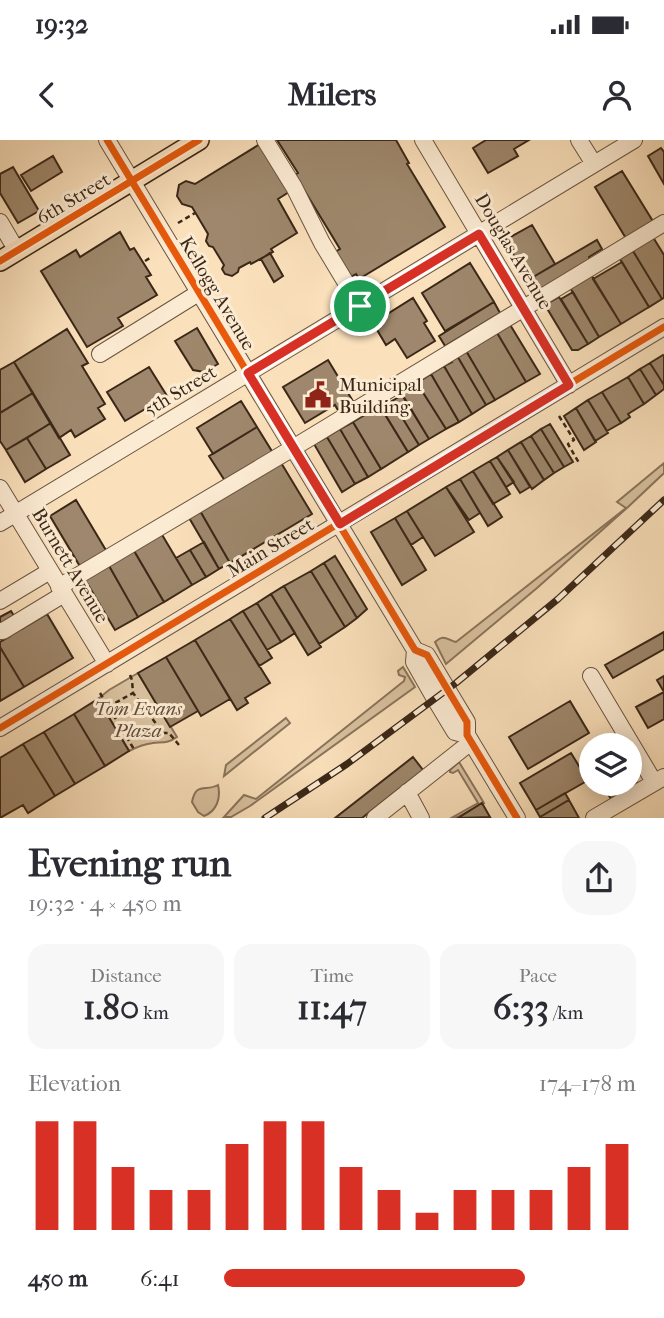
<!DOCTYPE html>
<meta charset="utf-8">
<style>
body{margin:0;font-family:"IM FELL French Canon",serif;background:#f7f7f7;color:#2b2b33;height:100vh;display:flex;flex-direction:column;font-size:26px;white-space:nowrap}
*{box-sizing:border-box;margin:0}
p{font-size:23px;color:#7c7c81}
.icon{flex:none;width:38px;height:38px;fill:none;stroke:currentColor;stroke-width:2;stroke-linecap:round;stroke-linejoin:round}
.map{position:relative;height:678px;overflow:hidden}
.details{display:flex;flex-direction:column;background:#fff;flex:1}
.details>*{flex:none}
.tools{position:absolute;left:579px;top:593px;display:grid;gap:14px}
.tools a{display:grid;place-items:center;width:63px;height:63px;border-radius:50%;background:#fff;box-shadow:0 4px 18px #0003;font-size:35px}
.pin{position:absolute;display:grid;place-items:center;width:60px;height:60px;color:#fff;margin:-30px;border:4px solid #fff;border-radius:50%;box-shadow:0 2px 7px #0007}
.round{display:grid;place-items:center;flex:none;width:74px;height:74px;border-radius:28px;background:#f7f7f7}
.overview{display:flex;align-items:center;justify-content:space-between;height:119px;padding:0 28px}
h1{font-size:38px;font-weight:800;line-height:52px}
.stats{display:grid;grid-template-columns:repeat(3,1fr);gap:10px;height:119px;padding:7px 28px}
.stats div{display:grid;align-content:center;border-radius:18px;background:#f7f7f7;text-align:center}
.stats b{font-size:35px;font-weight:800}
.stats small{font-size:19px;font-weight:400}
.stats p{font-size:19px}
.chart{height:196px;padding:14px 28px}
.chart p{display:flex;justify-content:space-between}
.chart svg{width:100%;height:126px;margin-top:7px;stroke:#d93025;stroke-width:6}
ul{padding:0 28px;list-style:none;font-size:23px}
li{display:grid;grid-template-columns:112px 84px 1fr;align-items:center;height:52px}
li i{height:18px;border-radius:9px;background:#d93025}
.status{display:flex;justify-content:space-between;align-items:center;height:49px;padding:0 35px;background:#fff;direction:ltr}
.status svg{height:19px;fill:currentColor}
header{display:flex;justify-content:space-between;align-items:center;height:91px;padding:0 28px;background:#fff;font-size:32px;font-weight:800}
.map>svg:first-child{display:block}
</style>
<div class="status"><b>19:32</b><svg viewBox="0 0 49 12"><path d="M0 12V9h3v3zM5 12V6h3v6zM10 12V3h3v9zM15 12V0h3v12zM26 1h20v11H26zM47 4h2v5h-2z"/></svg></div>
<header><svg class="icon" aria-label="back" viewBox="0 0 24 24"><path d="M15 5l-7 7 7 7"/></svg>Milers<svg class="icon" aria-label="person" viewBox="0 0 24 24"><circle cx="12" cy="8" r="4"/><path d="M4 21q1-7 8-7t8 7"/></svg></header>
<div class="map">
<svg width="664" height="678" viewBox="0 0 664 678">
<rect width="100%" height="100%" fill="#fae0bb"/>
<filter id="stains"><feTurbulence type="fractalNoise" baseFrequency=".00286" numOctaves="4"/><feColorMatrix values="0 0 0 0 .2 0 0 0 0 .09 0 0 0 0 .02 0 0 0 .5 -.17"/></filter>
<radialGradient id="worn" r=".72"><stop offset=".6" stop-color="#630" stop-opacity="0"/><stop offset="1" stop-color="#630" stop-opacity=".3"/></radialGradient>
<path fill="#d9c19f" stroke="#8a745b" stroke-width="2" d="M664,323V333L628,367L537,448L446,524L435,502C444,494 446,499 456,502L626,368L617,362Z
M403,527L415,547L250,666L231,677H224L244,655L256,659L404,541L405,537L399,535L398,531Z
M138,533L177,597C169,603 163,602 153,603C144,604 137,607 129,611L98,559L109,550Z
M286,578L290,583L224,636L226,625Z
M459,622L484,663L458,677H453L478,663L458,630L453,633L450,632V630Z
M218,645C221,658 217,671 204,676L198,672L192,662C196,641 206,652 218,645Z"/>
<path fill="#9e876c" stroke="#3a2717" stroke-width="2" d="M277,0H396L409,23L407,24L445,87L359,139L356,134L346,140L330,115L340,109L295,35L298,33Z
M486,0H529L514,9L518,16L488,33L473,8Z
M260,4L289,52L278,59L297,93L271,109L273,112L251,124L250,122L239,128L238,132L232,136L225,134L222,129L224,125L213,107L209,106L206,101L208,94L192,67L182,64L177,56L179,45L186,41L195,44Z
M661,8L664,12V44L648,16Z
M53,16L62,32L31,51L21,35Z
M13,27L39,71L18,83L0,53V34Z
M622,31L654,83L627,100L595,47Z
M532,85L555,124L528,140L505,100Z
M120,92L130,110L134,108L151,135L146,137L157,155L118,178L123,186L87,207L41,131L76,110L80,117Z
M651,94L664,115V158L662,159L630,106Z
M597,100L602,109L589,117L591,121L536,153L528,140Z
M633,111L662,159L649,167L620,119Z
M270,113L283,136L274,142L261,119Z
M622,122L649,167L621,184L593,139Z
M470,123L494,162L445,191L422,153Z
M590,133L621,184L599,197L569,146Z
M573,152L599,197L588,204L561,159Z
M559,157L588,204L578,210H572L545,165Z
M413,158L427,181L424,183L435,201L407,218L395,199L386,205L373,183Z
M494,162L500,173L445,206L439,196Z
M509,183L540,234L526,242L496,191Z
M197,188L218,224L204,232L193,230L175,201Z
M67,189L88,223L82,226L105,264L98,268L105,279L75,297L71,290L59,298L14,222Z
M496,191L526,242L495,260L465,209Z
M465,209L495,260L486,265L456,214Z
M456,214L486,265L472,274L444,226L452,222L450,218Z
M663,215L664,216V245L650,223Z
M328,220L354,263L339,272L335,265L305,283L283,247Z
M14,222L33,253L0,273V230Z
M650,223L664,245V249L656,255L640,229Z
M444,226L472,274L459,282L431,234Z
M149,227L167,256L125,281L107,252Z
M640,229L656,255L644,264L628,237Z
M431,234L459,282L446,289L417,243Z
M628,237L644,264L628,274L630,277L621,283L602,252Z
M417,243L446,289L429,299L399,249L406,245L408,248Z
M602,252L621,283L607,291L588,260Z
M33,253L51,283L6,310L0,301V273Z
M402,255L429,299L419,305L392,261Z
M588,260L608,293L595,301L576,268Z
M241,261L257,287L213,314L197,288Z
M392,261L419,305L408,312L381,268Z
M380,266L408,312L381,329L353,282Z
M576,268L596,302L584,310L564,276Z
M353,282L381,329L368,337L340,289Z
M51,283L70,315L46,329L27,298Z
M550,284L573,322L564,327L541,289Z
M257,287L273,313L225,341L209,316Z
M340,289L368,337L355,344L327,297Z
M541,289L564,327L554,333L531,296Z
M531,296L554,333L544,340L521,302Z
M327,297L355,344L342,352L314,304Z
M27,298L46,329L25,342L6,310Z
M521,302L544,340L532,349L508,310Z
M508,310L530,347L520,353L497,317Z
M497,317L514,342L506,347L490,321Z
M280,321L312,374L230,423L199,369Z
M490,321L510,354L493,364L473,331Z
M473,331L502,377L488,386L460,339Z
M460,339L480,373L469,380L446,347Z
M446,347L474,392L435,416L407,371Z
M76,360L107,412L81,428L50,376Z
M199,369L230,423L219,429L188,376Z
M407,371L423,397L411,405L395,378Z
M395,378L426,430L402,445L371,392Z
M161,393L192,445L164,462L133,409Z
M204,402L219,429L206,437L190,410Z
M133,409L164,462L138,477L108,424Z
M190,410L206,437L192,445L176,418Z
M335,416L367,469L357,478L324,423Z
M324,423L357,478L345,487L311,431Z
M108,424L138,477L115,490L84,438Z
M311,431L345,487L319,504L284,446Z
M284,446L321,507L308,515L271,454Z
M271,454L295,493L281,502L257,463Z
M257,463L281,502L267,510L243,471Z
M11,471L22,489L47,474L73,518L24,547L0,507V502L9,497L0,482V477Z
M243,471L272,518L259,526L230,479Z
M230,479L270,543L245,558L248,563L237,570L195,500Z
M664,492V509L613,538L605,525Z
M195,500L230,559L201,576L166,517Z
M0,507L24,547L0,561Z
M166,517L198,571L170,587L138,533Z
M664,536V579L648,588L636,567L664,552L657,540Z
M98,559L129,611L105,626L74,574Z
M570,561L589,593L528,629L509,597Z
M74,574L105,626L75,644L44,592Z
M44,592L75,644L55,656L23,604Z
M23,604L55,656L28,673L23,665L0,678V618Z
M571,613L579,626L592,618V638L536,670L520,643Z
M413,617L423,630L362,678H335Z
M630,631L637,643L611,659L602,644H630Z
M565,653L569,660L540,677L536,670Z
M569,660L579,678H540V677Z
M482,663L490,677L458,678Z"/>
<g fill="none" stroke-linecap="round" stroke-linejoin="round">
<g stroke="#6a5540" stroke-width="18">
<path id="minor" d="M107,0L415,510L427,515L452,557L467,582V595L517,678
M265,0L294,47L322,103L360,166
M423,0L569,245
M579,0L594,24
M0,82L17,111
M100,214L200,152
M0,348L107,524
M0,383L634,0
M59,447L293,308L664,83
M0,461L50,431
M0,491H3L64,454
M415,510L414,522L435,559L455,592L467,595
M591,536L654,642
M0,588L664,187
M407,652L421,678
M375,678L471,602
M594,678L664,637"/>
</g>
<g stroke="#3a2717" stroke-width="22">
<path id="major" d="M0,121L199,0"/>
</g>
<path stroke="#3a2717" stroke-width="2.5" stroke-dasharray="5 3.5" stroke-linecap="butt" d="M178,83L195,73
M145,121L150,118
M559,276L574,300L568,304L579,323
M130,535L132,540L133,553L163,593H169L179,605
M100,553L135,611
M108,567L133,553"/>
<use href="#minor" stroke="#fcebd3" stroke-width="16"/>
<use href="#major" stroke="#fae0bb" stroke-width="19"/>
<g stroke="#3a2717" stroke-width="7">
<path id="rail" d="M265,678L347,624L456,543L558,459L664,360"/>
</g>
<use href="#rail" stroke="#fcebd3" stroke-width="4.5" stroke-dasharray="13" stroke-linecap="butt"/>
<g stroke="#fcebd3" stroke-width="11">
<path id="cycleway" d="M107,0L415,510L427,515L452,557L467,582V595L517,678
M0,121L199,0
M0,588L664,187"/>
</g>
<use href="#cycleway" stroke="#e8590c" stroke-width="7"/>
</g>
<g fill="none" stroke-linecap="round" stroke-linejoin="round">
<g stroke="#fff" stroke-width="14">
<path id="route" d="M479,94L569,245L340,384L248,233Z"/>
</g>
<use href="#route" stroke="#d93025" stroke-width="9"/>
</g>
<defs>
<g id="civic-bare" transform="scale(2.1)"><path d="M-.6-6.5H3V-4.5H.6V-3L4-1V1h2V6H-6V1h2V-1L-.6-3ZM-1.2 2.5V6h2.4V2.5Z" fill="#8f2418" stroke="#fcebd3" stroke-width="2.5" paint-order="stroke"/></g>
</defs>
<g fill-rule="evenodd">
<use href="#civic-bare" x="318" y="255"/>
</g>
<g text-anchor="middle" stroke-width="6" stroke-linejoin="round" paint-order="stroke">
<g font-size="19" fill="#3a2717" stroke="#fcebd3">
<text transform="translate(73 58) rotate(-31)" y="7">6th Street</text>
<text transform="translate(514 111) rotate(59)" y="7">Douglas Avenue</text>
<text transform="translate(218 153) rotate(59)" y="7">Kellogg Avenue</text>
<text transform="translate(180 250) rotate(-31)" y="7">5th Street</text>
<text transform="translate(270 407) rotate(-31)" y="7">Main Street</text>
<text transform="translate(71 425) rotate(59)" y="7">Burnett Avenue</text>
</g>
<g font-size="19" fill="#3a2717" stroke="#fcebd3" text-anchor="start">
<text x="339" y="251">Municipal<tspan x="339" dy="22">Building</tspan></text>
</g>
<g font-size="19" font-style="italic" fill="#624e39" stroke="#fcebd3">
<text x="138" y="575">Tom Evans<tspan x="138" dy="22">Plaza</tspan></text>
</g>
</g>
<rect width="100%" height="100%" filter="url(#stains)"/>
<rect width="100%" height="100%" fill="url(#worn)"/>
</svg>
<div class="tools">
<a><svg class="icon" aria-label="layers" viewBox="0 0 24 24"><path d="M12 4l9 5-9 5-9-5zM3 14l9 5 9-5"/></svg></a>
</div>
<div class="pin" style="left:360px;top:166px;background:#1e9e55"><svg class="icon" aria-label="arrive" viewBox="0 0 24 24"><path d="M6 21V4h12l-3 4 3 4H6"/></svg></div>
</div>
<section class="details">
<div class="overview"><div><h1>Evening run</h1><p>19:32 · 4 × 450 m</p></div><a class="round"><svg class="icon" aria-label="share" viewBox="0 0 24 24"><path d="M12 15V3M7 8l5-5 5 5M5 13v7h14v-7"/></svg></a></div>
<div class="stats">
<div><p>Distance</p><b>1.80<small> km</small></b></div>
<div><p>Time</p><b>11:47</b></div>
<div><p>Pace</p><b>6:33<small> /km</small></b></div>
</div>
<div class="chart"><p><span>Elevation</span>174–178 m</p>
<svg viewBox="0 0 160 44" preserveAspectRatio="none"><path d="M5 44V6M15 44V6M25 44V22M35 44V30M45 44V30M55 44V14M65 44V6M75 44V6M85 44V22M95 44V30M105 44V38M115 44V30M125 44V30M135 44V30M145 44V22M155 44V14"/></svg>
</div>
<ul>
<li><b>450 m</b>6:41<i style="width:73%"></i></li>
</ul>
</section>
